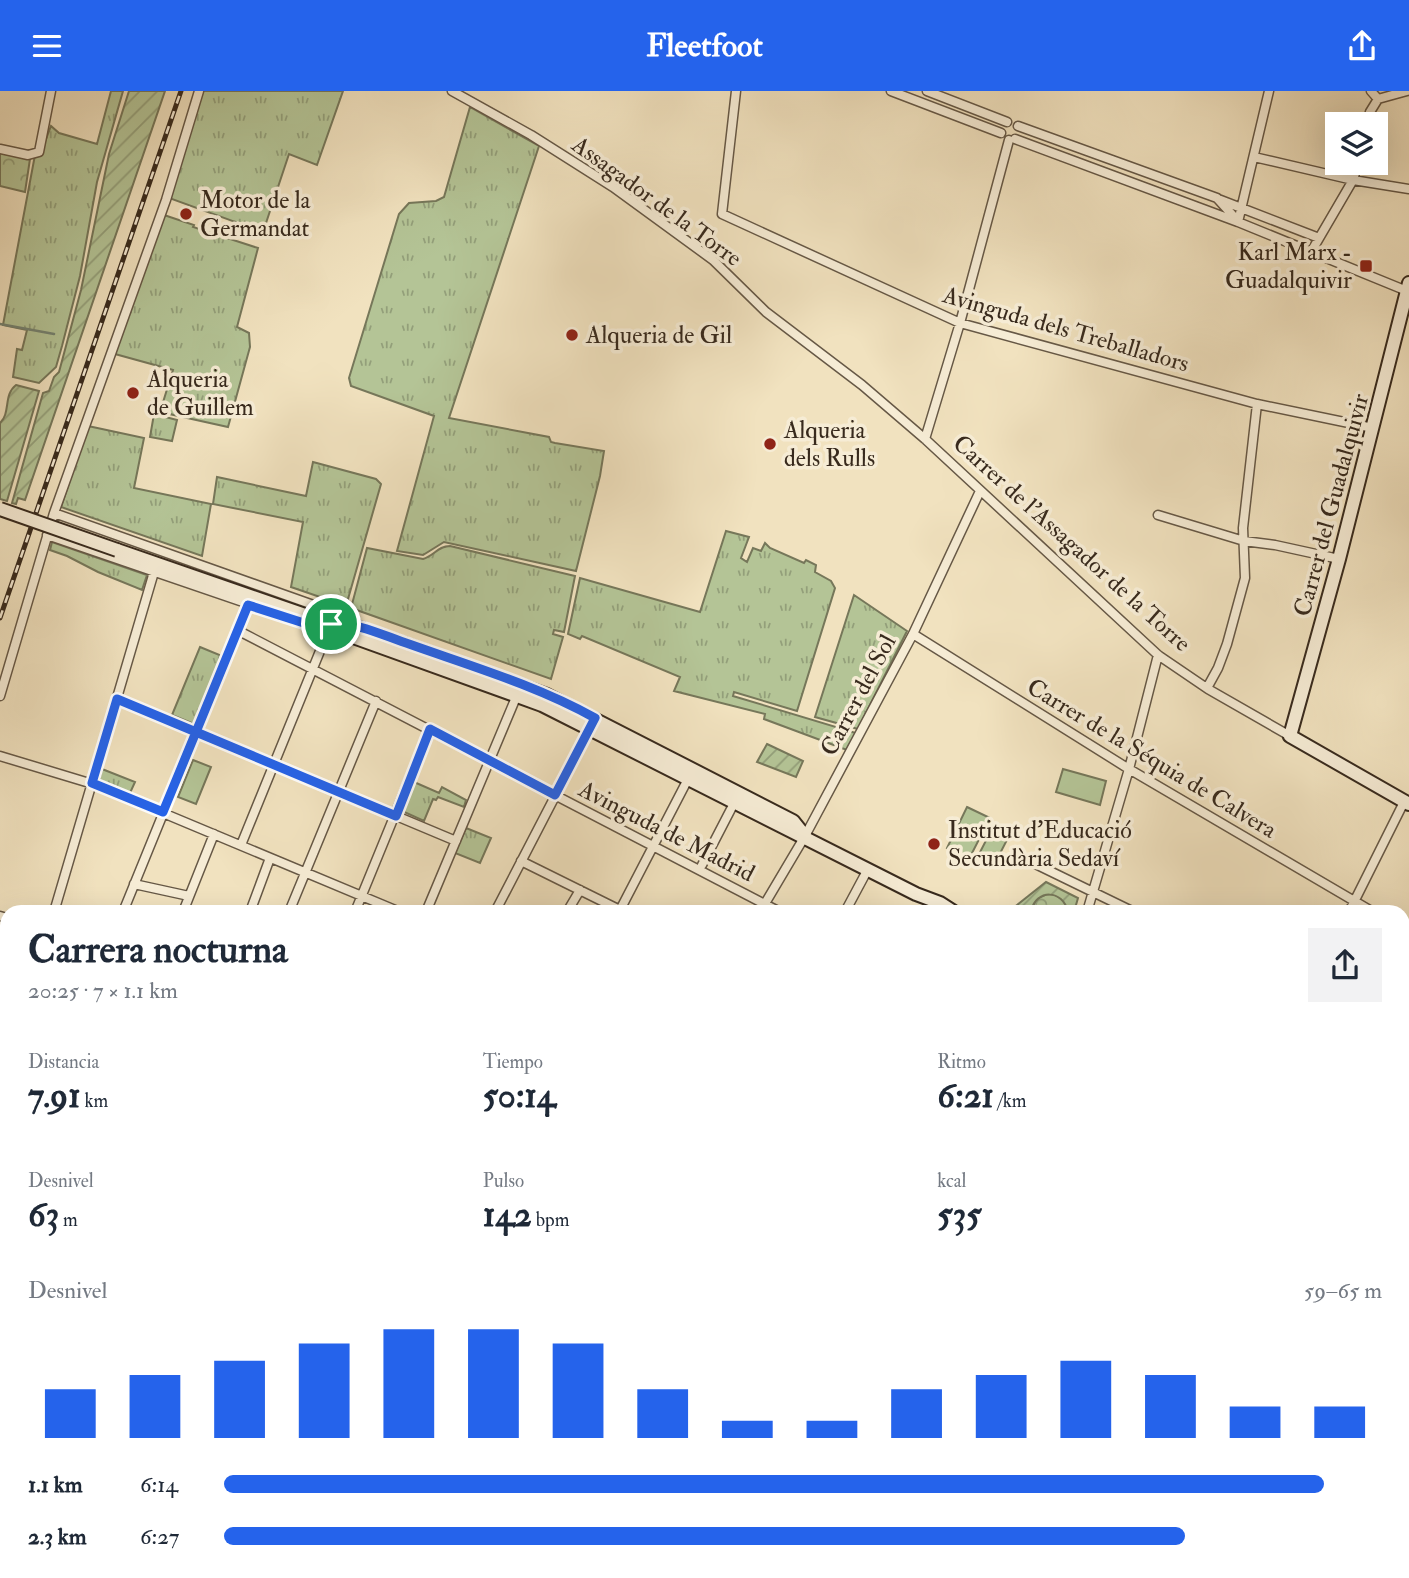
<!DOCTYPE html>
<html lang="es">
<meta charset="utf-8">
<style>
body{margin:0;font-family:"IM FELL Double Pica",serif;background:#f2f2f3;color:#1f2937;height:100vh;display:flex;flex-direction:column;font-size:26px;white-space:nowrap}
*{box-sizing:border-box;margin:0}
p{font-size:23px;color:#747a83}
.icon{flex:none;width:38px;height:38px;fill:none;stroke:currentColor;stroke-width:2;stroke-linecap:round;stroke-linejoin:round}
.map{position:relative;flex:1;overflow:hidden}
.details{position:absolute;left:0px;top:814px;width:1410px;height:674px;display:flex;flex-direction:column;background:#fff;border-radius:21px 21px 0 0;box-shadow:0 7px 28px #0002}
.details>*{flex:none}
.controls{position:absolute;left:1325px;top:21px;display:grid;gap:14px}
.controls a{display:grid;place-items:center;width:63px;height:63px;border-radius:0px;background:#fff;box-shadow:0 7px 28px #0002;font-size:35px}
.pin{position:absolute;display:grid;place-items:center;width:60px;height:60px;color:#fff;margin:-30px;border:4px solid #fff;border-radius:50%;box-shadow:0 2px 7px #0007}
.round{display:grid;place-items:center;flex:none;width:74px;height:74px;border-radius:0px;background:#f2f2f3}
.summary{display:flex;align-items:center;justify-content:space-between;height:119px;padding:0 28px}
h1{font-size:38px;font-weight:700;line-height:52px}
.metrics{display:grid;grid-template-columns:repeat(3,1fr);gap:10px;height:119px;padding:7px 28px}
.metrics div{display:grid;align-content:center}
.metrics b{font-size:35px;font-weight:700}
.metrics small{font-size:19px;font-weight:400}
.metrics p{font-size:19px}
.chart{height:196px;padding:14px 28px}
.chart p{display:flex;justify-content:space-between}
.chart svg{width:100%;height:126px;margin-top:7px;stroke:#2563eb;stroke-width:6}
ul{padding:0 28px;list-style:none;font-size:23px}
li{display:grid;grid-template-columns:112px 84px 1fr;align-items:center;height:52px}
li i{height:18px;border-radius:9px;background:#2563eb}
header{display:flex;justify-content:space-between;align-items:center;height:91px;padding:0 28px;background:#2563eb;color:#fff;font-size:32px;font-weight:700}
.map>svg:first-child{display:block}
</style>
<header><svg class="icon" aria-label="menu" viewBox="0 0 24 24"><path d="M4 6h16M4 12h16M4 18h16"/></svg>Fleetfoot<svg class="icon" aria-label="share" viewBox="0 0 24 24"><path d="M12 15V3M7 8l5-5 5 5M5 13v7h14v-7"/></svg></header>
<div class="map">
<svg width="1409" height="1487" viewBox="0 0 1409 1487">
<defs>
<pattern id="grass-tufts" width="24" height="20" patternUnits="userSpaceOnUse" patternTransform="scale(1.75)"><rect width="24" height="20" fill="#b4c496"/><path d="M3 7l-1-3M5 7V3M7 7l1-3M15 17l-1-3M17 17v-4M19 17l1-3" fill="none" stroke="#939f7a"/></pattern>
<pattern id="forest-crowns" width="20" height="18" patternUnits="userSpaceOnUse" patternTransform="scale(1.75)"><rect width="20" height="18" fill="#b4c496"/><path d="M2 6a3 3 0 1 1 6 0M12 15a3 3 0 1 1 6 0" fill="none" stroke="#939f7a"/></pattern>
<pattern id="garden-furrows" width="10" height="10" patternUnits="userSpaceOnUse" patternTransform="scale(1.75)"><rect width="10" height="10" fill="#b4c496"/><path d="M-1 1l2-2M0 10L10 0M9 11l2-2" fill="none" stroke="#939f7a"/></pattern>
</defs>
<rect width="100%" height="100%" fill="#f1e2bf"/>
<filter id="stains"><feTurbulence type="fractalNoise" baseFrequency=".00286" numOctaves="4"/><feColorMatrix values="0 0 0 0 .2 0 0 0 0 .09 0 0 0 0 .02 0 0 0 .5 -.17"/></filter>
<radialGradient id="worn" r=".72"><stop offset=".6" stop-color="#630" stop-opacity="0"/><stop offset="1" stop-color="#630" stop-opacity=".3"/></radialGradient>
<path fill="url(#grass-tufts)" stroke="#76775a" stroke-width="2" d="M111,0H123L97,91L80,185L62,255L56,276L39,292L13,286L17,258L22,259L27,239L3,234L35,64L41,61L51,35L59,42L97,53Z
M203,0H343L317,74L289,63L263,141L169,107Z
M470,16L539,55L449,327L549,346L551,351L555,352L604,360L600,385L576,480L444,451L423,464L397,460L434,325L351,295L349,287L399,123L409,112L436,110L444,106Z
M164,124L194,134L193,136L258,157L237,236L249,242L250,256L228,336L160,321L173,279L115,263Z
M154,323L177,329L172,350L150,346Z
M88,335L144,347L134,397L211,413L202,465L61,416Z
M313,371L376,388L381,393L346,515L291,496L303,431L213,413L217,386L306,405Z
M726,440L749,446L741,467L747,471L753,457L761,460L765,452L770,457L804,472L806,469L816,474L815,481L831,490L835,497L797,620L734,601L733,605L856,642L847,659L764,628L765,623L674,600L680,586L582,545L580,548L568,543L580,487L700,521Z
M52,451L147,484L142,499L98,481L67,465L50,459Z
M450,455L575,485L564,541L554,539L553,543L563,546L551,588L351,517L367,457L423,468C434,465 438,455 450,455Z
M854,504L907,540L858,638L815,626Z
M200,556L222,565L194,633L172,624Z
M102,678L135,691L130,702L99,689Z
M414,691L439,702L442,696L466,709L464,716L438,706L436,709L433,708L424,730L402,720Z
M466,737L491,747L480,772L455,762Z"/>
<path fill="url(#forest-crowns)" stroke="#76775a" stroke-width="2" d="M0,62L30,68L25,101L0,95Z
M1047,803C1059,803 1066,809 1068,821H1031L1036,808Z"/>
<path fill="url(#garden-furrows)" stroke="#76775a" stroke-width="2" d="M129,0H165L25,409L18,407L16,413L12,412L43,302L49,300L54,286L59,281L81,199L109,63Z
M16,294L39,300L7,410L0,408V332C11,322 3,304 16,294Z
M767,653L803,670L796,686L757,671Z
M1046,791L1078,807L1074,821H1068C1063,798 1036,798 1031,820L1017,814Z"/>
<path fill="#b4c496" stroke="#76775a" stroke-width="2" d="M193,669L211,676L196,713L178,706Z
M1063,678L1106,690L1100,714L1056,701Z
M967,716L990,727L969,768L947,757Z
M993,736L1009,745L994,774L978,765Z
M1210,1481H1297L1293,1487H1216Z"/>
<g fill="none" stroke-linecap="round" stroke-linejoin="round">
<path stroke="#748372" stroke-width="2.5" d="M0,233L54,243"/>
<g stroke="#665846" stroke-width="11">
<path id="street" d="M452,0L531,44L613,96L713,169L766,221L862,294L925,348L1158,564L1208,598L1290,645
M736,0L722,123L960,232L1257,313L1373,337
M891,0L1001,42
M927,0L1007,31
M1371,0L1378,8
M1367,33L1370,21L1378,8L1407,0
M1018,35L1217,107L1236,128
M1015,48L1238,131L1407,200
M0,58L28,64L39,61L51,0
M1254,66L1353,89L1409,98
M1218,108L1319,147
M1238,131L1269,0
M1311,161L1353,89L1358,72
M925,348L960,232L1009,49
M54,422L319,516L327,521L331,533
M1158,424L1244,450L1275,454L1339,468
M47,444L310,534H328
M237,539L780,821
M913,543L1129,678L1373,821
M1207,597L1218,577L1227,553L1245,487L1243,437L1257,313
M0,605L54,422L166,109L199,0
M117,608L456,750
M0,665L96,694L400,821
M241,754L331,533
M1021,766L1134,821
M521,770L622,820
M702,774L731,718
M134,793L189,805
M54,821L154,481
M123,821L248,514
M183,821L214,743
M250,821L270,767
M289,821L376,610
M355,821L430,638
M426,821L517,604
M495,821L592,634
M567,821L580,799
M619,821L688,688
M760,821L805,745L913,543L980,400
M845,821L868,778
M1087,821L1129,678L1158,564
M1349,821L1404,711
M0,825L7,827
M1404,836L1409,839
M1404,958L1409,961
M0,973L7,974
M1404,1030L1409,1033
M0,1055L7,1057
M1404,1075L1409,1078
M0,1138L7,1140
M0,1227L7,1230
M1404,1286L1409,1277
M4,1330L7,1320
M0,1377L7,1379
M0,1427L7,1430
M126,1480L141,1487
M195,1480L217,1487
M39,1487L41,1480
M157,1487L159,1480
M260,1487L262,1480
M385,1487L386,1480
M476,1487L477,1480
M781,1487L782,1480
M833,1487L834,1480
M901,1487L902,1480
M968,1487L969,1480
M1310,1487L1313,1480"/>
</g>
<g stroke="#382a1d" stroke-width="16">
<path id="secondary" d="M1409,192L1339,468L1290,645L1409,713
M117,459L331,533L345,543L542,614L916,803L940,812L954,821
M331,533L351,534L547,604L793,730L805,745
M0,885L7,887
M1404,1093L1409,1096
M1404,1120L1409,1122
M1181,1480L1188,1487
M1196,1480L1202,1487
M542,1487V1480
M1121,1487L1122,1480
M1132,1487L1134,1480"/>
</g>
<use href="#street" stroke="#f6ecd5" stroke-width="8"/>
<use href="#secondary" stroke="#f6ecd5" stroke-width="12"/>
<g stroke="#382a1d" stroke-width="5">
<path id="rail" d="M0,527L181,0"/>
</g>
<use href="#rail" stroke="#f6ecd5" stroke-width="2.5" stroke-dasharray="8" stroke-linecap="butt"/>
<g stroke="#382a1d" stroke-width="16" stroke-linecap="butt">
<path id="secondary-bridge" d="M0,418L117,459"/>
</g>
<use href="#secondary-bridge" stroke="#f6ecd5" stroke-width="12"/>
</g>
<g fill="none" stroke-linecap="round" stroke-linejoin="round">
<g stroke="#fff" stroke-width="14">
<path id="route" d="M331,533L310,534L248,514L196,641L117,608L92,692L163,721L196,641L396,725L430,638L555,704L595,627C538,595 471,575 409,553C384,545 358,531 331,533"/>
</g>
<use href="#route" stroke="#2563eb" stroke-width="9"/>
</g>
<g fill="#8f2418" stroke="#f6ecd5" stroke-width="2.5">
<circle cx="186" cy="123" r="7"/>
<rect x="1359" y="168" width="14" height="14" rx="3.5"/>
<circle cx="572" cy="244" r="7"/>
<circle cx="133" cy="302" r="7"/>
<circle cx="770" cy="353" r="7"/>
<circle cx="934" cy="753" r="7"/>
</g>
<g text-anchor="middle" stroke-width="7" stroke-linejoin="round" paint-order="stroke">
<g font-size="24" fill="#382a1d" stroke="#f6ecd5" text-anchor="start">
<text x="200" y="117">Motor de la<tspan x="200" dy="28">Germandat</tspan></text>
<text x="1352" y="169" text-anchor="end">Karl Marx -<tspan x="1352" dy="28">Guadalquivir</tspan></text>
<text x="586" y="252">Alqueria de Gil</text>
<text x="147" y="296">Alqueria<tspan x="147" dy="28">de Guillem</tspan></text>
<text x="784" y="347">Alqueria<tspan x="784" dy="28">dels Rulls</tspan></text>
<text x="948" y="747">Institut d'Educació<tspan x="948" dy="28">Secundària Sedaví</tspan></text>
</g>
<g font-size="24" fill="#382a1d" stroke="#f6ecd5">
<text transform="translate(657 110) rotate(36)" y="8">Assagador de la Torre</text>
<text transform="translate(1066 238) rotate(16)" y="8">Avinguda dels Treballadors</text>
<text transform="translate(1331 414) rotate(-75)" y="8">Carrer del Guadalquivir</text>
<text transform="translate(1072 452) rotate(42)" y="8">Carrer de l'Assagador de la Torre</text>
<text transform="translate(858 604) rotate(-62)" y="8">Carrer del Sol</text>
<text transform="translate(1152 667) rotate(31)" y="8">Carrer de la Séquia de Calvera</text>
<text transform="translate(667 740) rotate(27)" y="8">Avinguda de Madrid</text>
</g>
</g>
<rect width="100%" height="100%" filter="url(#stains)"/>
<rect width="100%" height="100%" fill="url(#worn)"/>
</svg>
<div class="controls">
<a><svg class="icon" aria-label="layers" viewBox="0 0 24 24"><path d="M12 4l9 5-9 5-9-5zM3 14l9 5 9-5"/></svg></a>
</div>
<div class="pin" style="left:331px;top:533px;background:#1e9e55"><svg class="icon" aria-label="arrive" viewBox="0 0 24 24"><path d="M6 21V4h12l-3 4 3 4H6"/></svg></div>
<section class="details">
<div class="summary"><div><h1>Carrera nocturna</h1><p>20:25 · 7 × 1.1 km</p></div><a class="round"><svg class="icon" aria-label="share" viewBox="0 0 24 24"><path d="M12 15V3M7 8l5-5 5 5M5 13v7h14v-7"/></svg></a></div>
<div class="metrics">
<div><p>Distancia</p><b>7.91<small> km</small></b></div>
<div><p>Tiempo</p><b>50:14</b></div>
<div><p>Ritmo</p><b>6:21<small> /km</small></b></div>
</div>
<div class="metrics">
<div><p>Desnivel</p><b>63<small> m</small></b></div>
<div><p>Pulso</p><b>142<small> bpm</small></b></div>
<div><p>kcal</p><b>535</b></div>
</div>
<div class="chart"><p><span>Desnivel</span>59–65 m</p>
<svg viewBox="0 0 160 44" preserveAspectRatio="none"><path d="M5 44V27M15 44V22M25 44V17M35 44V11M45 44V6M55 44V6M65 44V11M75 44V27M85 44V38M95 44V38M105 44V27M115 44V22M125 44V17M135 44V22M145 44V33M155 44V33"/></svg>
</div>
<ul>
<li><b>1.1 km</b>6:14<i style="width:95%"></i></li>
<li><b>2.3 km</b>6:27<i style="width:83%"></i></li>
</ul>
</section>
</div>
